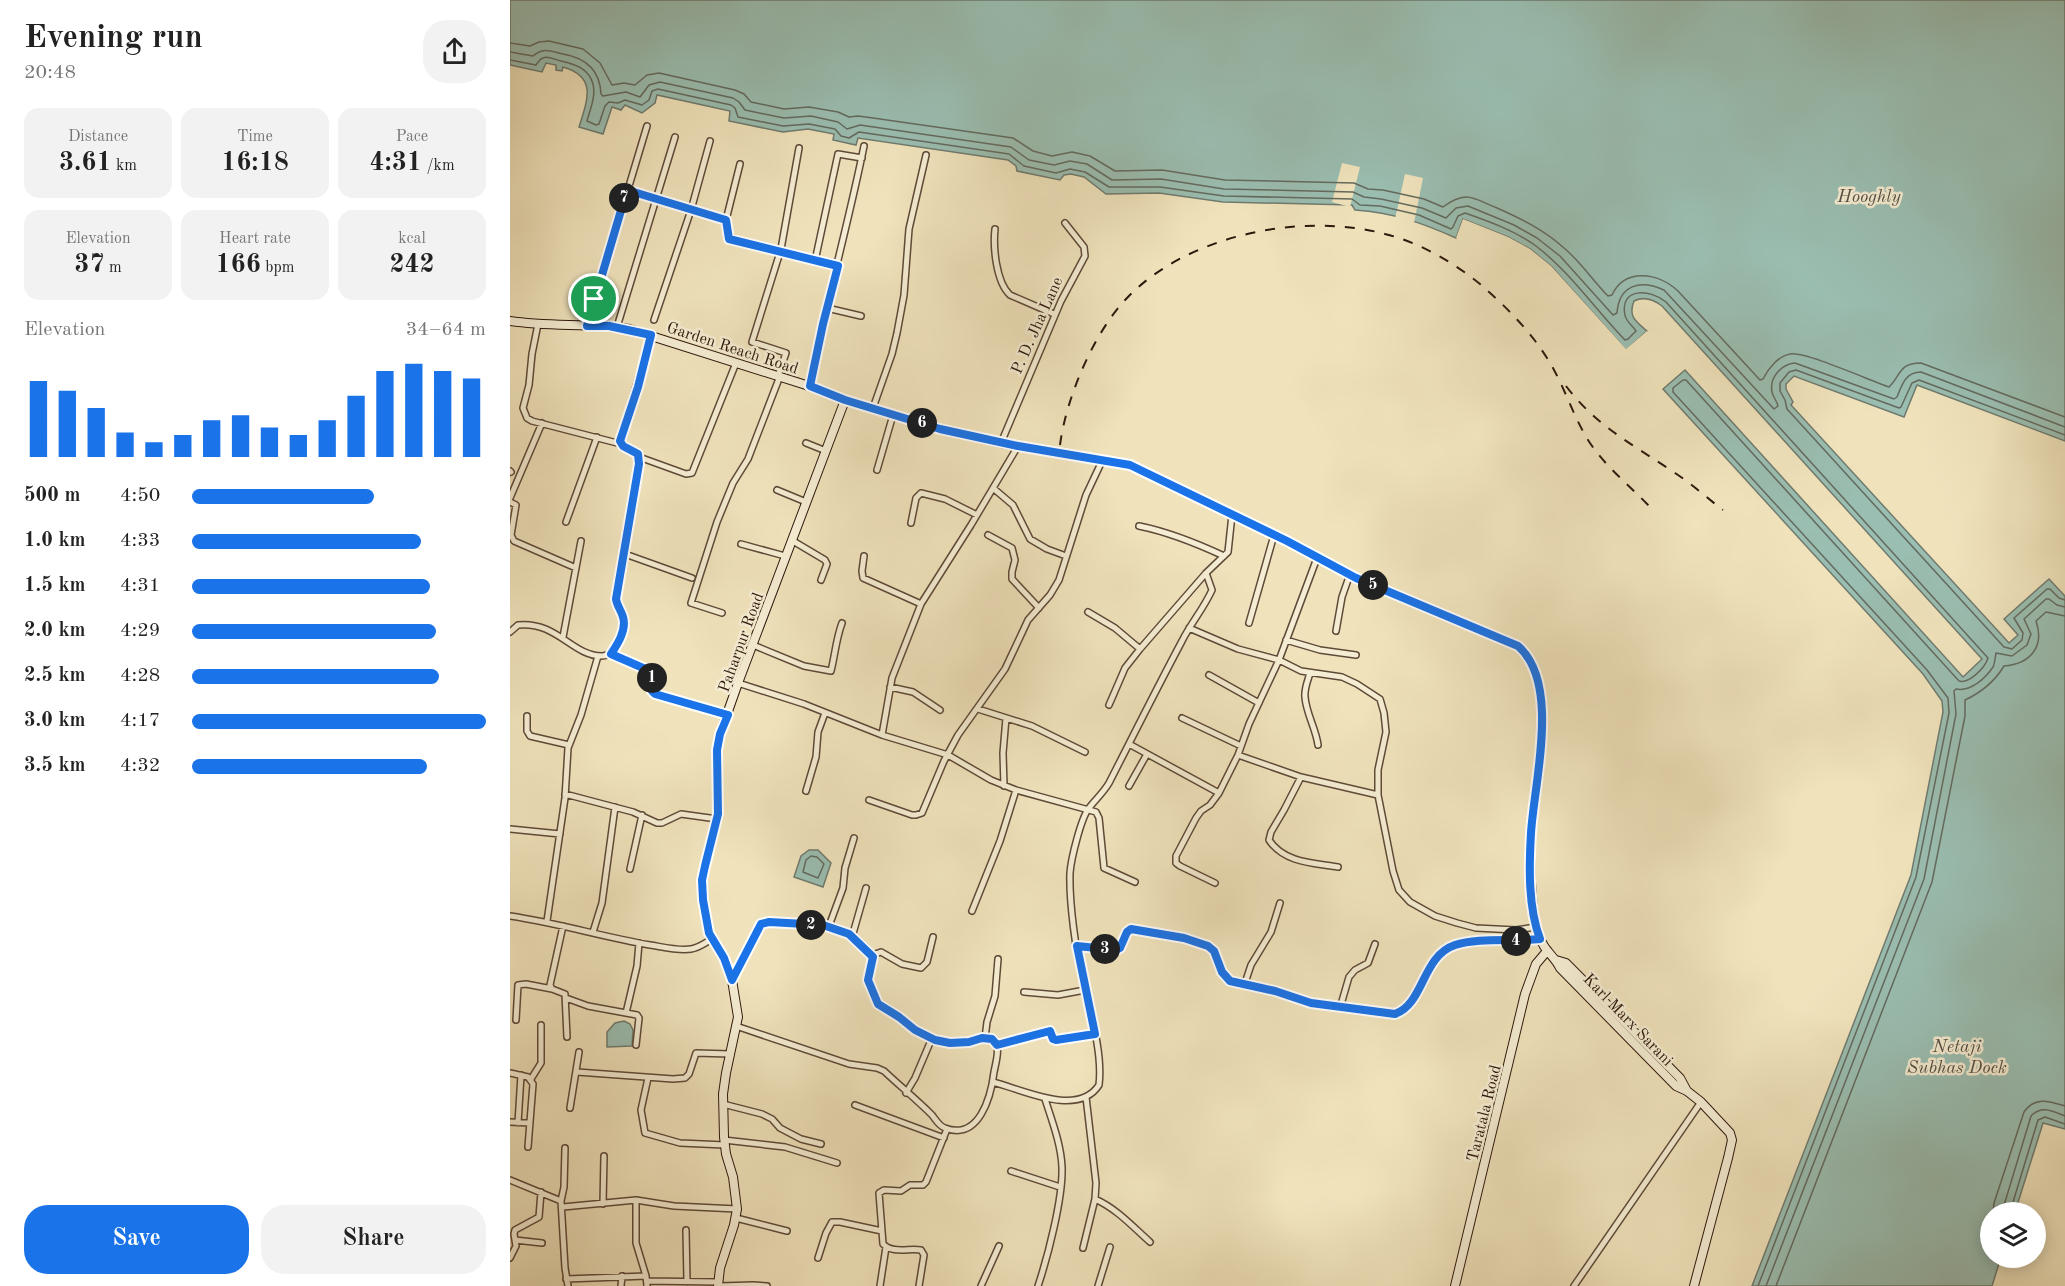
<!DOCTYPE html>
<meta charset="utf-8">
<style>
body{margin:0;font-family:"Old Standard TT",serif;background:#f2f2f2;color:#222;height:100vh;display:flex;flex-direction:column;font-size:22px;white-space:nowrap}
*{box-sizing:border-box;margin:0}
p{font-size:20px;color:#767676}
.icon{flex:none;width:33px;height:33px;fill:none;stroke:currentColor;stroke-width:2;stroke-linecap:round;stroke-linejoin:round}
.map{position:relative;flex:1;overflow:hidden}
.drawer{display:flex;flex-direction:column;background:#fff;width:510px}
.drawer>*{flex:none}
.controls{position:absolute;left:1470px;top:1202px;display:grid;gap:12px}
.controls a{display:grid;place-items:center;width:66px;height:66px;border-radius:50%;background:#fff;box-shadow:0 3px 15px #0003;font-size:30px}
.pin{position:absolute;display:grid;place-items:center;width:51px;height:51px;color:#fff;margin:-26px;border:3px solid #fff;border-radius:50%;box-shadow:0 2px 6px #0007}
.km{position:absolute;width:30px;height:30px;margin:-15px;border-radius:50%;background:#222;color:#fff;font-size:16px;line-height:30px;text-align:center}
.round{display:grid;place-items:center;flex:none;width:63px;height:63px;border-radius:24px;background:#f2f2f2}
.overview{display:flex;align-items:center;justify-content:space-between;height:102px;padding:0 24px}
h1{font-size:33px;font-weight:700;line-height:45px}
.figures{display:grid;grid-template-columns:repeat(3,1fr);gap:9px;height:102px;padding:6px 24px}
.figures div{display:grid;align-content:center;border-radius:15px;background:#f2f2f2;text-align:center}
.figures b{font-size:26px;font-weight:700}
.figures small{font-size:16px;font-weight:400}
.figures p{font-size:16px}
.chart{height:168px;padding:12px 24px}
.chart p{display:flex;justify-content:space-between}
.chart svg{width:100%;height:108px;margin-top:6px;stroke:#1a73e8;stroke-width:6}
.action{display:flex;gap:12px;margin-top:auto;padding:12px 24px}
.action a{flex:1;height:69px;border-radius:24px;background:#1a73e8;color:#fff;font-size:24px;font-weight:700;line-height:69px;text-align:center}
.action a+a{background:#f2f2f2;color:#222}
ul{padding:0 24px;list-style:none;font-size:20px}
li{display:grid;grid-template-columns:96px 72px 1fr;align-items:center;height:45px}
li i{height:15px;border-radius:8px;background:#1a73e8}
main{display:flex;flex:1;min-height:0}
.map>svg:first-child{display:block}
</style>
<main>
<section class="drawer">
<div class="overview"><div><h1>Evening run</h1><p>20:48</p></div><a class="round"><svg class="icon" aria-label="share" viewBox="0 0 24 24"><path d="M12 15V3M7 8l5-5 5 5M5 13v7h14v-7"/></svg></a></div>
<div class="figures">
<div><p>Distance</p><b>3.61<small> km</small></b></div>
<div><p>Time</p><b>16:18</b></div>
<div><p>Pace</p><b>4:31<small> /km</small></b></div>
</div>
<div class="figures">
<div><p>Elevation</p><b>37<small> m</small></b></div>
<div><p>Heart rate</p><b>166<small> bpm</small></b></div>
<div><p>kcal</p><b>242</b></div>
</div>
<div class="chart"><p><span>Elevation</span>34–64 m</p>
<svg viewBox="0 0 160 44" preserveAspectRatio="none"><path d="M5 44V13M15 44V17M25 44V24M35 44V34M45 44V38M55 44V35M65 44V29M75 44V27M85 44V32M95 44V35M105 44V29M115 44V19M125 44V9M135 44V6M145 44V9M155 44V12"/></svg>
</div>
<ul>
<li><b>500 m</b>4:50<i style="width:62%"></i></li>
<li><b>1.0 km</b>4:33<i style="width:78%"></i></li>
<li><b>1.5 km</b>4:31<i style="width:81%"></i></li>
<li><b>2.0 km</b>4:29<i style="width:83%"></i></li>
<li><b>2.5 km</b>4:28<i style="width:84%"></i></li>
<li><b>3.0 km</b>4:17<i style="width:100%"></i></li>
<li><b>3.5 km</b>4:32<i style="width:80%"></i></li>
</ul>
<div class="action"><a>Save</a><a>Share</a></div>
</section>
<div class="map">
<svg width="1555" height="1286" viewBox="0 0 1555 1286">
<rect width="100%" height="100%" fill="#f0e3bc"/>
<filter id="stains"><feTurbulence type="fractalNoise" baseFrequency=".00333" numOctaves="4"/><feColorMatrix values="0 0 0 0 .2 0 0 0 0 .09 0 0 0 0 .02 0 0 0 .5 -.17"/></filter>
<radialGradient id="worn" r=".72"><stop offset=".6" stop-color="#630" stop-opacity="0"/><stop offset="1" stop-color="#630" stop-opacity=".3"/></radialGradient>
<path fill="#9abeb1" stroke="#6f7b6f" stroke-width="1.5" d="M0,0H1555V441L1407,385L1394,417L1284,376L1276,384V389L1283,402L1281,405L1499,643L1508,635L1494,619L1539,579L1555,596V1129L1533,1123L1505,1212H1480V1257H1491L1482,1286H1242L1401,875L1433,712L1432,701L1413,674L1153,389L1175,370L1453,677L1472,659L1152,306C1143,299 1134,296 1124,301C1118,316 1125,321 1137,331L1116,350L1041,266L1020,249L998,237L953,219L946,238C910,222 884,213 845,210L842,205L713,202L649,193L596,194L574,177L561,174L554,175L550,180L507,171L506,166L498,160L348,138L346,145L323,140L324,134L298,129L273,132L219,121L220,111L147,95L145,103L132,113L115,105L111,110L102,107L93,134L69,127C77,101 88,77 53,67L52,71L46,70V65L36,63L32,72L0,65Z
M299,850H308L321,863L313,887L284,877L291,856Z
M114,1021L120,1024L123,1030L122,1046L97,1047V1032L105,1023Z"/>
<path fill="#f0e3bc" d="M832,163L850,167L840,207L822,202Z
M895,174L913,178L904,223L885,219Z
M953,219L998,237L1020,249L1041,266L1116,349L1137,331L1139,333L1118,352H1114L1038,268L1019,252L997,240L955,222L949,239L946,238Z"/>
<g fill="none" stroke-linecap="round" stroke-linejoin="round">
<path stroke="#646a5f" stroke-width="1.5" d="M0,43L20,46L29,42L39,41L73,49L90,63L102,85L114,83L125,85L137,75L149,73L225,90L234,94L241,102L274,109L299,107L328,112L339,117L348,116L363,118L503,138L523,151L542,156L562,152L580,156L605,171L652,170L715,180L844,183L858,189L873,190L914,199L933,207C957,190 962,198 987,208C1012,219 1034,230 1054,248C1071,262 1083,281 1098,296L1102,295C1115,267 1149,273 1168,291L1250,380L1253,379C1258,369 1268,356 1280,354C1295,351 1361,381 1379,387C1391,376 1388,363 1411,363L1555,417
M0,52L23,56C34,47 40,51 53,54C76,58 90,70 91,94L93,96L116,92L130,97L139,85L150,82L223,98L229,102L235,110L274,118L301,116L328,122L337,129L350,125L501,147L519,160L544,165L560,161L577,164L602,180L651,179L714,189L843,192L854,197L871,199L912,208L936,218L946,208L958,206L1004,225L1027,238L1050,256L1103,315L1107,313C1109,285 1130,279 1154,290L1264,409L1268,406C1267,401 1263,397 1262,392C1259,377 1272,364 1285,363L1384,399L1387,397C1392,385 1395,372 1411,372L1555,427
M0,60L26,65C28,62 30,59 33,58C38,55 45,60 51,61C64,64 79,68 83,84C86,97 80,109 77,121L86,125L89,124L95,106L99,102L108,103L115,100L132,105L139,100L142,91L148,89L221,105L225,108L228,117L273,126L299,124L325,129L331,136L339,138L349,132L499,154L514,166L546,173L560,169L575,172L599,187H650L714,196L842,199L850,205L870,206L909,215L941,229L943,227L948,216L955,213C978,221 1006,231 1026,246C1060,272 1085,309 1115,340L1118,339L1126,331C1123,326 1116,322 1115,315C1109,287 1141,289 1156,302L1478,658C1475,668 1459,684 1449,681L1176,380H1173L1163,388V392L1417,670L1438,698L1439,713L1406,877L1248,1286
M1555,435L1409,380L1402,383L1391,407L1389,408L1286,370L1279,372L1270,383V391L1275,400L1277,409L1494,647L1502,649L1512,640L1513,633L1504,618L1537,589H1540L1549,598L1555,600
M301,856L307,857L314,864L308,878L293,872L296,860Z
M1483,1212L1484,1203L1514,1112C1525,1096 1539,1101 1555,1106
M1492,1212L1521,1116C1532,1105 1542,1111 1555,1116
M1500,1212L1528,1120L1535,1117L1555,1124
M1256,1286L1414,879L1446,714L1444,691L1446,689C1460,692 1475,679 1483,667C1485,663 1485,658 1486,653L1502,656L1517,645L1521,634L1514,619L1536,599H1539L1547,605L1555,607
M1266,1286L1422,882L1455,716V700C1470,693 1485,681 1494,666C1520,664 1535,647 1526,621L1536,612L1555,616"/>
<g stroke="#5e4a39" stroke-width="8">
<path id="street" d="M117,190L216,220L219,239L328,266
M216,220L230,164
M485,229C483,247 486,282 500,295L544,314
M305,261L328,154L352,158
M317,308L351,316
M144,320L181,210L200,141
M28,324L22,354L19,385L13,408L17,418L22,421L111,444
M77,326L137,126
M107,327L165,137
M268,376L276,353L242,342L271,249L289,148
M300,386C315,305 338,226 354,146
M363,408L382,354L387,333L394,295L399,229L416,155
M296,443L316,451
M491,443L551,301L575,256L574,247L555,223
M129,457L176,474L182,473L226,363
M367,470L383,415
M0,471L1,472
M483,488L503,505L520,539L537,549L556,556
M267,490L296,502
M0,498L32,423
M0,502L6,505L1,535L4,541L66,568
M56,522L87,437
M401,523L406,498L411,493L435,499L467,515
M629,526C659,532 686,543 714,556
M478,535L502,548L505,560L502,572V579L529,608
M283,541L315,560L317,564L311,580
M231,544L275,556
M115,554L182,578
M354,556L352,571L353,578L411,604
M578,612L605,628L630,649
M212,613L181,603L207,522L223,483L238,459L270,376
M739,623L764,535
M679,628L728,649L769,660L791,671L832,677L847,684L870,699L874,713L876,732L868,770V795L883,871L889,890L900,902L925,916L947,923L966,928L1006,930L1026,927
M826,631L832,597L840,574
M0,632L8,625C47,621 62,656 92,656C105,656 113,636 114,625C115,615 106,609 106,599C106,586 112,571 114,558C117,543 119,528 121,512C124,494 128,476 129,457L125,451L113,446L110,441L141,335
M53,637L71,541
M776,640L810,650L846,655
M243,645L294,666L321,671C325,655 326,639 332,623
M101,654L140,671L142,674V691L145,694L218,715
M800,673C798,680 794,689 795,697C796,713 806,729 808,745
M699,675L749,703
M228,683L294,704L372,735L438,755L481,780L506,790L586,812L589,818L594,868L625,882
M380,687L403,692L430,710
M599,705L615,668L630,649L696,573L718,552L722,515
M468,709L522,726L575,752
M17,716V731L20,736L59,745
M672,718L731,746
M372,735L382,678L411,604L461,525L508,446
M619,744L709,793
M728,755L791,777L868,795
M791,777L774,810L761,832L759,840C774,863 804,863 828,867
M494,786L493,753L496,718
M619,786L637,754
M296,791L306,757L308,732L315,713
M55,794L123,812L147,823H152L171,814L207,819
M359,800L402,815H406L412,813L434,761L448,735L495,669L518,620L540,595L549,580L576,495L593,459
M0,829L50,834
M120,869L132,815
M705,883L670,866L666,863V856L686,818L691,811L700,805L709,793L728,755L739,724L769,660L807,558
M462,911L490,841L506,790
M0,916C48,923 93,937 140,945C153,947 168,951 181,949C189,948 195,943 202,939
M37,921L55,798L58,748L71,715L88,656
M53,926L40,985L42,989L55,994L57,1037
M319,926L333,888L335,868L344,838
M83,932L92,903L105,807
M342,937L356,888
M567,946L606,950L610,948L617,932L621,929L674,938L698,946L704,951L712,972L720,981L765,991L801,1003L885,1014C914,1003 912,957 945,945C968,937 1005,942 1030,939
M362,955L371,952L392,964L411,968L417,962L423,937
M222,980L251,924L259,922C298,924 338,920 363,957L358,980L366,1002L405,1030L425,1040L440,1043L459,1042L472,1038L485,1040C490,1049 486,1062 484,1072C481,1097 469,1141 435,1128C429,1126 426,1120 422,1115C407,1100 390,1086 374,1071L367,1068L339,1064L226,1026
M735,983L741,965L761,932L770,903
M514,992L548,995L575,990
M56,998L78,1006L116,1013
M830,1008L839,977L845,970L858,963L865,944
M6,1020L8,985L16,984L42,989
M475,1038L477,1022L485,996L488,959
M126,1045L129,1018L127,1015L116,1013L127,966L129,943
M487,1045L540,1031L543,1039L546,1040L586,1034
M67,1072L163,1079L175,1078L179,1074L186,1053L220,1054
M0,1073L18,1077L23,1084L18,1147
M138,1078L131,1110L135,1133L170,1143L215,1145
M21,1079L31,1063V1025
M483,1082C511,1089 568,1118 589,1085C593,1053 580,1012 573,982C566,952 559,903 560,873C561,859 571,818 579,808C586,799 593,793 599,783C623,736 647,688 672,641C681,623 694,608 702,590L696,573
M396,1093L405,1078L422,1038
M213,1104L252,1114L262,1119L270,1128L291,1139L311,1144
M345,1105L434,1138
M60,1108L69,1052
M0,1122L20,1123
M8,1123L11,1075
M214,1140L275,1147L327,1163
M501,1171L550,1187
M0,1180L51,1201L55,1268L58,1286
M585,1199C607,1209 622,1226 640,1242
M126,1200V1243L136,1276L137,1286
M51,1201L54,1187L55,1148
M93,1204L94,1156
M53,1207L126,1200L164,1206L227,1209
M226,1218L277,1231
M176,1230L177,1282
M5,1240L4,1234L5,1230L29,1217L31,1192
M573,1248L585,1199L586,1183L576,1097
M0,1258L6,1246L5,1240L32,1243
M308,1258L316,1233L322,1222H330L372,1231
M56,1279L136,1276
M137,1281L209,1282
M111,1286L112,1276
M209,1286L243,1285L257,1286
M370,1286L376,1247
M409,1286L414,1255L411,1250C398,1248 383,1254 373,1244L369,1193L374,1190L391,1191L400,1185H413L416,1182L437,1129
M471,1286L489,1246
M528,1286C538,1256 553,1198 552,1167C551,1144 542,1121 535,1099
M588,1286L600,1247
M1064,1286L1191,1102"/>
</g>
<g stroke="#2e170d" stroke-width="10">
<path id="secondary" d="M0,321C39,327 79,323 119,329L296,385L335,400L430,429L491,443L620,465L777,541L846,578L1008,646C1051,683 1025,783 1021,833C1020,854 1020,876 1022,897C1023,914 1025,932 1034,946C1039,954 1046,959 1050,968L1166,1086L1177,1091L1191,1102L1220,1133L1222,1140L1218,1158L1184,1286
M1046,960L1056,963L1170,1078L1177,1091
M208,1286L210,1268L224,1225L227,1209L223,1177L216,1154L214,1137L213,1094L216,1073L228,1017L222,980L214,958L199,933L193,900L192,880L195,866L208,814L207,750L210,734L228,683L335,400
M945,1286L1015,994L1026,964L1037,951"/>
</g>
<use href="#street" stroke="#f5edd3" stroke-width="5"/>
<use href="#secondary" stroke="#f5edd3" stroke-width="8"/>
<path stroke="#2e170d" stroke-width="2" stroke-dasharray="10 10" stroke-linecap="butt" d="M1056,386C1087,427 1124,445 1165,473C1182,484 1197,498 1213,510
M550,445C556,398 584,332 617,298C678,234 795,211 879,235C912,244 944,263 970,284C998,308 1027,338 1044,370C1057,394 1065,420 1080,443C1096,467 1119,485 1139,506"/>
</g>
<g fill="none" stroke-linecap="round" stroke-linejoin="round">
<g stroke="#fff" stroke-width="12">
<path id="route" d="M117,190L216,220L219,239L328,266L313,324L300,386L335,400L430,429L508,446L620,465L777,541L846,578L1008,646C1051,683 1024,783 1021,833C1019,867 1018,907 1030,939C1005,942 968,937 945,945C912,956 914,1004 885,1014L801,1003L765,991L720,981L712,972L704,951L698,946L674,938L621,929L617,932L610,948L606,950L567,946L585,1034L546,1040L543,1039L540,1031L487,1045L482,1039L472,1038L459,1042L440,1043L425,1040L405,1030L389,1017L368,1004L358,980L363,957L339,934L313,925L259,922L251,924L222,980L214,958L199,933L193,900L192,880L195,866L208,814L207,750L210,734L218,715L145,694L142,691V674L140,671L101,654C107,645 117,630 113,617C111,610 107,606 106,599L129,464L128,454L113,446L110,441L128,387L141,335L99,326H77Z"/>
</g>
<use href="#route" stroke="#1a73e8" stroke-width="8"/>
</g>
<g text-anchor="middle" stroke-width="5" stroke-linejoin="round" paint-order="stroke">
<g font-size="16" fill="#2e170d" stroke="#f5edd3">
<text transform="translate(526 325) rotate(-66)" y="6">P. D. Jha Lane</text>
<text transform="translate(223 347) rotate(18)" y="6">Garden Reach Road</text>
<text transform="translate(230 642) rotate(-70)" y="6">Paharpur Road</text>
<text transform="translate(1119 1019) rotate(46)" y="6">Karl Marx Sarani</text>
<text transform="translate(973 1113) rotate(-76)" y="6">Taratala Road</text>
</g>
<g font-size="18" font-style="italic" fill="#545146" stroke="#f5edd3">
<text x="1359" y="202">Hooghly</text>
<text x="1447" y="1052">Netaji<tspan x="1447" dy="21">Subhas Dock</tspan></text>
</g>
</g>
<rect width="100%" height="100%" filter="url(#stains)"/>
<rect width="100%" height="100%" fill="url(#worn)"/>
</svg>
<div class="controls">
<a><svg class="icon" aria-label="layers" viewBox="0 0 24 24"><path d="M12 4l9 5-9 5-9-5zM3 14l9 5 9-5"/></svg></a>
</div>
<div class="pin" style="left:84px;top:299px;background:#1e9e55"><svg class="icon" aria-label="arrive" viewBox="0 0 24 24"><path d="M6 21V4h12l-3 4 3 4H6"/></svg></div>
<b class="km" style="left:142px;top:678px">1</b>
<b class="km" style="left:301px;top:925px">2</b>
<b class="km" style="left:595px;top:949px">3</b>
<b class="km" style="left:1006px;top:941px">4</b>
<b class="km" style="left:863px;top:585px">5</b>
<b class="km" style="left:412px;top:423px">6</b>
<b class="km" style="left:114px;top:198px">7</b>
</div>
</main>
